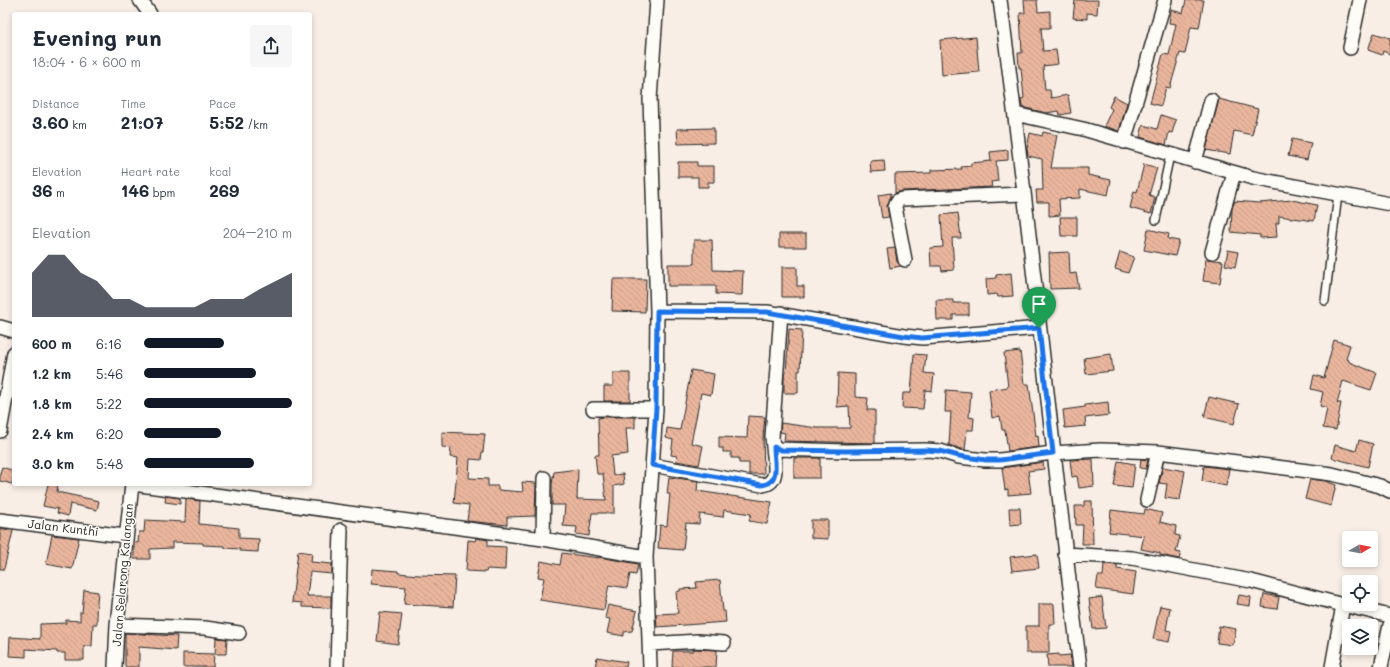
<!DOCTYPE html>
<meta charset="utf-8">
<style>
body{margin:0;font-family:Mali,sans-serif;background:#f6f6f7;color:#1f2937;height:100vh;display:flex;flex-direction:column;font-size:15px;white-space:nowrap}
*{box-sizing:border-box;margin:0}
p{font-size:13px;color:#747a83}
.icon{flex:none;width:22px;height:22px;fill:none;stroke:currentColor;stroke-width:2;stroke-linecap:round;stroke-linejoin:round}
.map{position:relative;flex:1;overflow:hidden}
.side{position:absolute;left:12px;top:12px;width:300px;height:474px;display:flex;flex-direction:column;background:#fff;border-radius:4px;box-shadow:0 2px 6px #0003}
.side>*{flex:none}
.needle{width:26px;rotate:80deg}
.fabs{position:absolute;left:1342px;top:531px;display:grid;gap:8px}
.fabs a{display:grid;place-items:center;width:36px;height:36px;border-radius:4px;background:#fff;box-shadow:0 2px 6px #0003;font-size:20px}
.pin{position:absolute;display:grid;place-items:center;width:34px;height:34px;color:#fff;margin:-41px -17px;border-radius:50% 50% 50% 0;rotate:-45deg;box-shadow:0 0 4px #0007}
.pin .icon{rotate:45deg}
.round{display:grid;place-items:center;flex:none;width:42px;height:42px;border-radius:4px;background:#f6f6f7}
.head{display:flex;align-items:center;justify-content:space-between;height:68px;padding:0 20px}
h1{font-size:22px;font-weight:800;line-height:30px}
.stats{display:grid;grid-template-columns:repeat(3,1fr);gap:6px;height:68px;padding:4px 20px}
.stats div{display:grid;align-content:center}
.stats b{font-size:17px;font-weight:800}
.stats small{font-size:11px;font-weight:400}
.stats p{font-size:11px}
.chart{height:112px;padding:8px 20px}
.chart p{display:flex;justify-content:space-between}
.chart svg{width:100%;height:72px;margin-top:4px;fill:#111827;opacity:.7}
ul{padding:0 20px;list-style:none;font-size:13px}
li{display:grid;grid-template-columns:64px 48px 1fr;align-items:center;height:30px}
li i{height:10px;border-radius:5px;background:#111827}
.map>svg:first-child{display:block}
</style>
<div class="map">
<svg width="1390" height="667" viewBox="0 0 1390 667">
<defs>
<pattern id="building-back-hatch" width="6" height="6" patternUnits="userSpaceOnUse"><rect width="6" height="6" fill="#eab59d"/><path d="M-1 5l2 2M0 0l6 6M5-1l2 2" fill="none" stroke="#c99c87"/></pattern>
</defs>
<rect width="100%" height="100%" fill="#f9eee5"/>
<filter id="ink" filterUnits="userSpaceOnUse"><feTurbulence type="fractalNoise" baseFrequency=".025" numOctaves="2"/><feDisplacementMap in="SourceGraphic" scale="8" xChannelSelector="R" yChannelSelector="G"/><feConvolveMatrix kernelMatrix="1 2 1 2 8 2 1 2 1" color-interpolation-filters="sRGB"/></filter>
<g filter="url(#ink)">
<path fill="url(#building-back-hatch)" stroke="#2b2b2b" d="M1024,0H1037L1038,12L1050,11V28H1041L1043,51L1056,50L1058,64L1043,66L1045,90H1050L1051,98L1068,95L1071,113L1060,115L1059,111L1046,113L1022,107L1021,99L1024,98L1021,68H1019L1018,53H1022L1020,13H1025Z
M1075,0H1098L1097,14L1087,13V19L1073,18Z
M1186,0H1204L1199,28L1191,27L1185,54L1180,53L1170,88L1166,87L1161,106L1150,103L1163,54L1169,55L1176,24L1169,23L1171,10L1183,13Z
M1374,33L1390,38V54L1383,51L1382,55L1368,50Z
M976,37L979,72L942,75L940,40Z
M1114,96L1127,103L1119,131L1104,126L1112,109L1109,107Z
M1219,99L1258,109L1252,135L1234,131L1230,154L1206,150Z
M1161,115L1176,120L1172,133L1169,132L1166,145L1140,137L1143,125L1157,129Z
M714,128V143L678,144L677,129Z
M1043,132L1057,135L1051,168H1088V175L1111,180L1108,195L1080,189V198L1059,199L1060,215L1049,216V202H1037L1036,190H1043L1042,159L1028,156L1027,149L1030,133L1042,136Z
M1292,139L1311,143L1307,160L1288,156Z
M1008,150V160L996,161L998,181L991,182L992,187L902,191L895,193V174L931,173V170L962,169L961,167L971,166V163L991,161L990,152Z
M884,160L885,171L871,172L870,161Z
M678,162H697V166H714V182H708V187H698V177H678Z
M1144,164L1157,168L1149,195L1155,197L1151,214L1130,208L1134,191L1137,192Z
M891,193V196L887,206L889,217L882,218L878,195Z
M1292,200L1317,205L1314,221L1279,216V223H1276L1277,237L1260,238V235L1231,232L1232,208L1235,201L1259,203Z
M958,213L961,238H952L954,270L942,271L941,266H931L930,248L943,247L941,215Z
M1060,217H1077V236H1061Z
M1148,229L1169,234L1168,239L1179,241L1175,256L1144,250Z
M779,234H806V247H779Z
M694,240H712L713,270L743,271L742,295L716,294V286H668V264H694Z
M895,248L897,262L901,266L890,268L887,249Z
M1228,250L1238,252L1235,267L1225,265Z
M1069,252L1070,274L1076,273L1079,288L1050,289L1049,253Z
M1120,252L1134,257L1128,273L1115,269Z
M1206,259L1223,261L1220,283L1203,281Z
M782,267H797V286H804V297H782Z
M1011,273L1013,296L998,297L997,294L987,295L986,279L996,278V275Z
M613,279H646L645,312L612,311Z
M936,300H953V303H969V315H953V320H937Z
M789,329L802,330L800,371H798V393H784V375L785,373H786Z
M1334,340L1350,345L1346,359L1349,360V362L1377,373L1371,390L1343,381L1337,403H1341L1336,430L1323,428L1327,408L1320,406L1323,392L1311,389L1314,375L1324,378Z
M1020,351L1024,384H1029L1036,436L1038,435L1039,447L1008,451L1005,430H1002L1000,416L992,418L989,390L1008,387L1004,353Z
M914,354L926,355L924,373L934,374L932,391L925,390L923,409L902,408L903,393H911Z
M1111,354L1113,371L1086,374L1084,358Z
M691,370L714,374L711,395L701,393L691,443L703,446L699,465L676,461L677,456L671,455L673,440L666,438L667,428L680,430Z
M613,373H630V401H604V386H613Z
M838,373L855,374V397L868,398L867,410H875V443L784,441L785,433L780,432L781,423L817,428H850L849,406L837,407Z
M946,390L971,392L969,417L974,418L973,430H967L965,450L949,445L951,412H945Z
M1209,397L1239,404L1234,424L1204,417Z
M1108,402L1109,415L1085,418L1086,426L1065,428L1063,410L1085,407V405Z
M748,416L765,417L763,437L764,474H749V463H739V458H731V452H723V448H719V437L747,438Z
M604,417H635V428H626L628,454L611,456L613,475L623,474L624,484L614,486V513H592L589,536L576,534L577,527L563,526L565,505H552V484L554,472L578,469L577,499L606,500L603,474H597L595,455H599L598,418Z
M442,432L485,434L483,452H482L481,460L470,459L469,478L488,479V486H498V490L523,492L522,482L536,483L535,516L507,517V525L467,521L469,505L454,503L458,458L450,457L451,448L442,447Z
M1359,440L1373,444L1368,467L1332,458L1335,445L1356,451Z
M794,458H820V478H794Z
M1093,459L1094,486L1079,488L1077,476L1072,477L1070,460Z
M1141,459L1148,460L1146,469L1140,468Z
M1118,461L1135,464L1132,488L1114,486Z
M1043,462L1044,469L1028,471L1031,493L1008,495V489L1005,490L1002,468Z
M1204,466L1229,469L1226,486L1202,481Z
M2,467L14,471V477L12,484L0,481V473Z
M1163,467L1185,471L1180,500L1165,498L1167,484L1159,483Z
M669,477L698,481L697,491L772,502L767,524L749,521L751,514L724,510L723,517L700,514L699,524L686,523L683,550L658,548L660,525L667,526L670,494H667Z
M1310,479L1326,481L1336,485L1331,506L1305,499Z
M48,484H58L57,492L99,501L97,510L70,504L68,516L57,513L58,509L43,506Z
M166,496L180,498V504L165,502Z
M186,499L200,501L199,524L239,528V538L259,539L258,552L240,551V549L225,548V546L203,545V543L172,542V548L150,549V559H134V542L138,543L139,532H144L145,520L185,522Z
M1084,501H1092L1093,544H1082L1083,525H1076L1075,506H1084Z
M1009,508H1020L1021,524L1010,525Z
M1145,509L1162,513L1160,522L1176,526L1175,535L1180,536L1176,552L1181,553L1179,559L1160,555V553L1141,549L1144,536L1109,532L1111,510L1144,514Z
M811,520H828V539L811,538Z
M0,528L13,531L4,569H0Z
M52,535L79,538L72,569L46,564Z
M476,538L488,540V546L506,547L505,570L487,569L486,572L466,571L468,540L475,541Z
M298,551L312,553L311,562L332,564V574L310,572L307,596H331V608L302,607V603L292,602Z
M562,553L599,558V557L638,564L636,575L630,574L627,588L609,585L604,610L540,600L544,578L538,577L541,561L560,565Z
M1037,554L1039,568L1012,571L1010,557Z
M1104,564L1117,565V569L1136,572L1133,594L1096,589L1098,576H1103Z
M372,569L398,571V573L419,575L455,576L453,607L404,604L406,587L371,584Z
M720,580L723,611H725L726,622L657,627L656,614L678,613L676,592L680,591V589L697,588L696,582Z
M84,590L98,592L96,614H97V624H93L92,646H84V660H65V653H57V651L26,649V657L9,656L10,637L40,639V624L66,623V620L80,621V612L82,613Z
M1264,594L1279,597L1277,609L1262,607Z
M1239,595L1251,597L1250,606L1237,604Z
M1102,597L1106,628L1093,629L1089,599Z
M1039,604H1054L1055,624H1049V653H1026V626H1039Z
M608,605L637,611L632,631L624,632V636L607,633L610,619L605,618Z
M1160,606L1170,608L1166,630L1171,631L1169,642L1153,639Z
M380,612L402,614L398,644L377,641Z
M1219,626L1236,629L1233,645L1217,643Z
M125,633L177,636L176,650L139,647V667H125Z
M216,638L227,639L226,654H215Z
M693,649L717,650L716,667H672L673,651H693Z
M183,653L214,654L213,667H183Z
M1059,654V656L1070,655L1072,667H1048L1047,655Z
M597,657L627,662L626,667H595Z"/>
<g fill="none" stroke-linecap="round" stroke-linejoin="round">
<g stroke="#2b2b2b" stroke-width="10">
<path id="service" d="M1156,220L1170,155
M1325,301L1338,194"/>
</g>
<g stroke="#2b2b2b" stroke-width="16">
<path id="minor" d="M140,0L150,14
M1000,0C1030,222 1051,445 1080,667
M1350,48L1360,0
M1015,114L1083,129L1253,178L1390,204
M1124,142L1165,0
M1195,162L1211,100
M1212,252L1234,173
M905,260L895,207C896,202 897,200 902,199L1024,194
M657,311L767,312L904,336L923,338L1039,328
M781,313L772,437L773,447L777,449L846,451L926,450L940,451L959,457L985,460H1000L1053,453L1101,450L1158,452L1332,474L1380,486L1390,491
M0,327L14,331
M593,409H656
M0,431L14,353
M652,465L762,485C781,483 774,461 773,447
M133,484L543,539L646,557
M1147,500L1158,452
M0,520L125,536
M543,539L544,478
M1065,554L1132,558L1251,581L1343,605L1390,616
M117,625L205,628L239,633
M650,644L698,641L724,643
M115,667L117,625L132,484
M337,667L341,530
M650,667L646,557L656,409L657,311L650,99L657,0
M1332,667L1343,605
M1381,667L1390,625"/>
</g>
<use href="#service" stroke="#fdfcf7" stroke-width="7"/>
<use href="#minor" stroke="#fdfcf7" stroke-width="13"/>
</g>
</g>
<g fill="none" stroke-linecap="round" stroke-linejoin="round" filter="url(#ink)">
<g stroke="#fff" stroke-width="8">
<path id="route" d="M657,311L767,312L904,336L922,338L1039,328L1053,453L1000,460H986L959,456L940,451L926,450L846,451L781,450L774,447C774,461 781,483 762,485L652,465L656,408Z"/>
</g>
<use href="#route" stroke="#1a73e8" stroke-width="5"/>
</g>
<g text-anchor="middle" stroke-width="3" stroke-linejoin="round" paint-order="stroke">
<g font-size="12" fill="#2b2b2b" stroke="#fdfcf7">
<text transform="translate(63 528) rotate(7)" y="4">Jalan Kunthi</text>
<text transform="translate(123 575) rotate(-85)" y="4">Jalan Selarong Kalangan</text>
</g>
</g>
</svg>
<div class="fabs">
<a><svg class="needle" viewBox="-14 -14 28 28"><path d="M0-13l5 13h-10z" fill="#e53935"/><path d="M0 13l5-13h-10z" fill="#747a83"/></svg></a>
<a><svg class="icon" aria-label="locate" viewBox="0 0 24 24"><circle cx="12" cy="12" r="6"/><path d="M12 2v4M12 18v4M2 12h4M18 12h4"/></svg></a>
<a><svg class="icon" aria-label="layers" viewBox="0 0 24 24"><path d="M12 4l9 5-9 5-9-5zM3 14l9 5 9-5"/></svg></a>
</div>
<div class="pin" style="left:1039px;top:328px;background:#1e9e55"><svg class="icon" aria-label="arrive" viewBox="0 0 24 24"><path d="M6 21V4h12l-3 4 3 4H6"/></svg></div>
<section class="side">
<div class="head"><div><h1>Evening run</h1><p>18:04 · 6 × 600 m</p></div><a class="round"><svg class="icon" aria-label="share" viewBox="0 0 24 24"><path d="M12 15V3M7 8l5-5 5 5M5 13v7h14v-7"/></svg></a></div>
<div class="stats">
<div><p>Distance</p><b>3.60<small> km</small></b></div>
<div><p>Time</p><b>21:07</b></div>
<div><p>Pace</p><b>5:52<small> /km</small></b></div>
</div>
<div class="stats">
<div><p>Elevation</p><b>36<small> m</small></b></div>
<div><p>Heart rate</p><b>146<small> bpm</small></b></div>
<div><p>kcal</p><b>269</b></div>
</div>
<div class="chart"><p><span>Elevation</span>204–210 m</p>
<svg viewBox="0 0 160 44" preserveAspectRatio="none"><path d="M0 44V17L10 6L20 6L30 17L40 22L50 33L60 33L70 38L80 38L90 38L100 38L110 33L120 33L130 33L140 27L150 22L160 17V44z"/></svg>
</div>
<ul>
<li><b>600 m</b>6:16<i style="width:54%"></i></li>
<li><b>1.2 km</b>5:46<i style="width:76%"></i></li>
<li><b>1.8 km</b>5:22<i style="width:100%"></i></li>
<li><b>2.4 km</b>6:20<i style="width:52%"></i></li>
<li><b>3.0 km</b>5:48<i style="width:74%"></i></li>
</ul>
</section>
</div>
